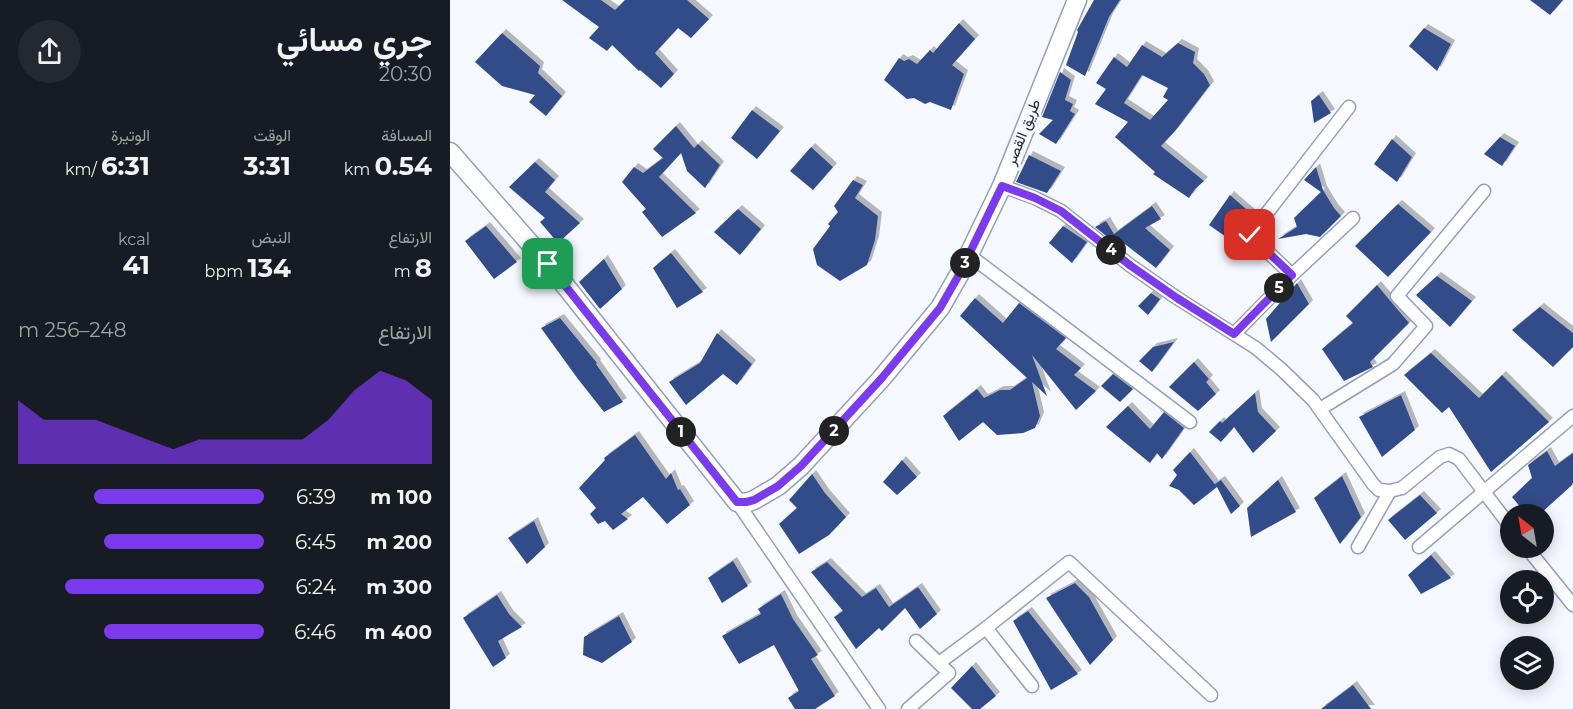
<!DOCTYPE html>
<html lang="ar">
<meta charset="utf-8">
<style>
body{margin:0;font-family:Montserrat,Vazirmatn,sans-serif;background:#242831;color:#f1f3f6;direction:rtl;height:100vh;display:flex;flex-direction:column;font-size:22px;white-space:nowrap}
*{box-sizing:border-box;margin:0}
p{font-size:20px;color:#9ea1a6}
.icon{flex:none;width:33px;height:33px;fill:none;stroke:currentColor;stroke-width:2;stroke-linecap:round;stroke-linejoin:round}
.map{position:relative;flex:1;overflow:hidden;direction:ltr}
.sheet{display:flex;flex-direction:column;background:#171b24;width:450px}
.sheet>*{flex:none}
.needle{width:39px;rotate:329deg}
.tools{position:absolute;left:1050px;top:504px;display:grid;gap:12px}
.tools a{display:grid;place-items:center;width:54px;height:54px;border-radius:50%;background:#171b24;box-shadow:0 3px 15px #0003;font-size:30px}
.pin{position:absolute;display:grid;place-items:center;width:51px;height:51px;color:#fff;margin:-26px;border-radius:12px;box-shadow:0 3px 9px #0006}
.km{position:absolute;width:30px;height:30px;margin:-15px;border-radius:50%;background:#222;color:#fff;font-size:16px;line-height:30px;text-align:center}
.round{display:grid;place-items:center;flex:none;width:63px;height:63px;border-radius:32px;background:#242831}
.summary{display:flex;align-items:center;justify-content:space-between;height:102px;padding:0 18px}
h1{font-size:33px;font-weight:700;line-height:45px}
.stats{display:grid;grid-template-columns:repeat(3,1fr);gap:9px;height:102px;padding:6px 18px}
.stats div{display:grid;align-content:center}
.stats b{font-size:26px;font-weight:700}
.stats small{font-size:16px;font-weight:400}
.stats p{font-size:16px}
.chart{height:168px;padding:12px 18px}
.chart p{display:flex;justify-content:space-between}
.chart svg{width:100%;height:108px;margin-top:6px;fill:#7c3aed;opacity:.7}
ul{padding:0 18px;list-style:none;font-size:20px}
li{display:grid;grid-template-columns:96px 72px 1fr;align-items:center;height:45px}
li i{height:15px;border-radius:8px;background:#7c3aed}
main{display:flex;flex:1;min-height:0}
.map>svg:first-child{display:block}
</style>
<main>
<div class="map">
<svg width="1123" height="709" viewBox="0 0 1123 709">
<defs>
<filter id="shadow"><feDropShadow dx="4" dy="-4" stdDeviation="0" flood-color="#0004"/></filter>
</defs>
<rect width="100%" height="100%" fill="#f5f8fe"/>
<path fill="#304b89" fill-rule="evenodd" filter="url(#shadow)" d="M112,0H151L165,10L175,0H237L259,19L241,38L228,28L205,53L224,74L211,88L190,70L189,71L162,45L157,51L139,38L149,27Z
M644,0H670L659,17L635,76L616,65L628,32L627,30Z
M1080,0H1113L1100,15Z
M509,23L525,39L502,65L514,74L501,110L480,102L475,104L464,98L457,99L434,80L449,58L454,61L459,59L467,64L480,50L483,53Z
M974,28L1001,44L987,71L959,46Z
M52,33L90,66L88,73L112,96L96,116L79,102L85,95L52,86L25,62Z
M728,43L745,52L743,63L754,74L760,85L725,131L711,146L754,181L745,189L739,198L703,174L705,172L665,137L678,122L645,104L656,89L646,83L664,57L677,67L692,45L712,57ZM692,75L718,88L713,97L718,100L700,120L674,103Z
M610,72L621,80L615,100L623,104L620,111L625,114L606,144L589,134L603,120L592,117Z
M869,95L881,113L864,123L861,101Z
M302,110L330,131L307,159L281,138Z
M226,126L244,148L248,144L270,165L255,188L237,171L231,153L209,177L246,213L212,237L192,212L196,209L172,182L184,167L193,173L213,158L203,149Z
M1050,137L1065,146L1052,166L1034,154Z
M942,139L962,157L947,182L924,164Z
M361,147L383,167L363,190L340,171Z
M579,155L611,171L597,193L566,182Z
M85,162L105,180L95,192L130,223L108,243L90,222L95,218L59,187Z
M866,167L873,190L884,208L891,216L870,237L856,234L828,239L847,227L844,218L871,192L854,180Z
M403,180L413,185L405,198L428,216L425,240L417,265L390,281L367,265L363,249L380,226L378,224L388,212L384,206Z
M780,195L803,215L782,241L759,225Z
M948,204L981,232L938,277L905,246Z
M702,206L711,219L695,228L720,250L706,268L667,238L675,251L645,227L656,221L664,234Z
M288,209L311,229L290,255L264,232Z
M36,226L67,262L44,279L15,241Z
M613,226L637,242L622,263L599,243Z
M221,253L253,292L227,308L203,268Z
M154,259L172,289L150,309L129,282Z
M987,276L1022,301L1000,327L966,295Z
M847,283L859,304L821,342L816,319Z
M927,285L959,323L920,362L923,367L894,381L872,349L903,323L896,316Z
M701,293L710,299L698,315L688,306Z
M525,298L553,323L569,303L616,338L606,349L631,368L624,375L646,391L626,410L582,355L597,396L582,382L590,416L585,428L573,433L547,435L533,422L509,441L493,416L527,389L534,398L550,390H560L577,378L510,316Z
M1090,307L1123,333V347L1103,367L1062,330Z
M110,318L147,363L146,364L173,402L154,412L128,379L91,328Z
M267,333L302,364L287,385L273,374L236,405L219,382L250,363Z
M724,342L702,372L689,361L703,347Z
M981,353L1029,398L1052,375L1099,422L1041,472L999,407L992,413L954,375Z
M744,362L759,379L756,382L766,394L748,411L719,387Z
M663,374L683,389L670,402L651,386Z
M805,393L808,412L826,431L803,453L784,427L771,442L759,432L770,421L772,423Z
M951,395L965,430L932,457L909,417Z
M678,406L700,429L714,412L734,428L712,459L707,453L700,463L656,427Z
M185,435L216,479L221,473L228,490L230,489L240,505L217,524L193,497L171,514L178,519L163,530L155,521L148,524L140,514L146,508L129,488L155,460L154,458Z
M1097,451L1105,466L1123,453V483L1121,486L1090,514H1076L1062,497L1082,478L1078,465Z
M740,452L767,487L765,484L771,480L790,506L781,514L767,487L744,505L729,490L719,486L727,475L723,470Z
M452,460L467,477L447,495L433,482Z
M362,474L375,493L396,517L379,535L349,554L329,524L347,508L339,500Z
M892,476L911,517L890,544L864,498Z
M828,480L846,512L801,537L797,508Z
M970,495L987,513L955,540L938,520Z
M84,521L95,547L77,564L58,538Z
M981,555L1001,578L971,594L958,575Z
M283,561L298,586L272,603L258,578Z
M377,562L412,597L426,588L439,607L468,587L487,614L470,629L455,608L432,631L429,628L406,649L384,617L393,611L361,572Z
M625,583L639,597L663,640L640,665L596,598Z
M331,594L343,619L368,655L361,659L385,696L365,709H345L338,698L349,691L324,645L289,664L272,636L311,614L308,609Z
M47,595L59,614L72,627L48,641L56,658L43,667L13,618Z
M578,611L628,674L601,690L563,621Z
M169,616L182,642L152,663L133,655L134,637Z
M522,666L546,696L530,709H522L501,688Z
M903,685L921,709H871Z"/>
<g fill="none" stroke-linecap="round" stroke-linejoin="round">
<g stroke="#93a0bc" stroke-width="15">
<path id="street" d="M552,186L585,198L611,211L681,266L727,298L806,348L831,369L863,400L923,484L929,490L940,491L952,488L990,457L999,454L1009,459L1060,526
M519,255L740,422
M842,275L800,235L899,107
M784,334L842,275L903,218
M870,409L943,364L976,326L947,296L1034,191
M287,502L429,709
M908,547L940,491
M969,547L1123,416
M1077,548L1123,605
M536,628L619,562L761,695
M489,663L536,628L582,686
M458,709L499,673L466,641"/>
</g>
<g stroke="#93a0bc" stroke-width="21">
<path id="secondary" d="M0,152L98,264L287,502L296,503L304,500L328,486L351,466L431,379L490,308L510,273L552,186L627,0"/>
</g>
<use href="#street" stroke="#fff" stroke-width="12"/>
<use href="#secondary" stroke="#fff" stroke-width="18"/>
</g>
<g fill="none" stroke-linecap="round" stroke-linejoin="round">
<g stroke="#fff" stroke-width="12">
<path id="route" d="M98,264L287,502H296L304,500L328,486L351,466L431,379L490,308L510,273L552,186L585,198L611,211L681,266L727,298L784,334L842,275L800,235"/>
</g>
<use href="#route" stroke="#7c3aed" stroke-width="8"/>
</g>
<g text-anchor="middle" stroke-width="6" stroke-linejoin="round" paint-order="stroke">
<g font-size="15" fill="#252b36" stroke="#f5f8fe">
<text transform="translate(573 132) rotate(-68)" y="5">طريق القصر</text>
</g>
</g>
</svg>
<div class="tools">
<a><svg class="needle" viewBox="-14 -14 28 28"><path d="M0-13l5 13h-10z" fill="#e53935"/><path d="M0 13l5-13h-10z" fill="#9ea1a6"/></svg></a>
<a><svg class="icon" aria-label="locate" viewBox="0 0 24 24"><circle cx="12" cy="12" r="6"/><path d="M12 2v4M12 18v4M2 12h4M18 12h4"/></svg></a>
<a><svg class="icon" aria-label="layers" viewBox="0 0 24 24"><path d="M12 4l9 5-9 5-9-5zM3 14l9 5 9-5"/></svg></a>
</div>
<div class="pin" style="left:98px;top:264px;background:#1e9e55"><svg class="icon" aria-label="arrive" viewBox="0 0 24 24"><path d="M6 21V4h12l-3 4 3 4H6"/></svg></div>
<div class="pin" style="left:800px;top:235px;background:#d93025"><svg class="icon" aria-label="check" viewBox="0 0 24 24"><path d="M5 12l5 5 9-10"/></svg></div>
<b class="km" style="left:231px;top:432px">1</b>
<b class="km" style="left:384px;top:431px">2</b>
<b class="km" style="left:515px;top:263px">3</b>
<b class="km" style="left:661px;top:250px">4</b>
<b class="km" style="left:829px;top:288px">5</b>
</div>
<section class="sheet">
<div class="summary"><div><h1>جري مسائي</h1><p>20:30</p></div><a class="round"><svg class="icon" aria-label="share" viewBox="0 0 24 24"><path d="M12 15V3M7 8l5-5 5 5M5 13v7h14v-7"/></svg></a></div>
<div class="stats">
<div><p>المسافة</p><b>0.54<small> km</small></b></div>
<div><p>الوقت</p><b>3:31</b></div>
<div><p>الوتيرة</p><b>6:31<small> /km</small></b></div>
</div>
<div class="stats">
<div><p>الارتفاع</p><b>8<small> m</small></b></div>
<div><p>النبض</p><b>134<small> bpm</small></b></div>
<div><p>kcal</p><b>41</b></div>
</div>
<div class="chart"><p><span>الارتفاع</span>248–256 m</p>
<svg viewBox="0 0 160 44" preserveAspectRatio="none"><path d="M0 44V18L10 26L20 26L30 26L40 30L50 34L60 38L70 34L80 34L90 34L100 34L110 34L120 26L130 14L140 6L150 10L160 18V44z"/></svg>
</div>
<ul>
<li><b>100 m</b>6:39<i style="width:69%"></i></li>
<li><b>200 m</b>6:45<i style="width:65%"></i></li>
<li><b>300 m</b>6:24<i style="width:81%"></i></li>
<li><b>400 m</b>6:46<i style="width:65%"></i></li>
</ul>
</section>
</main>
